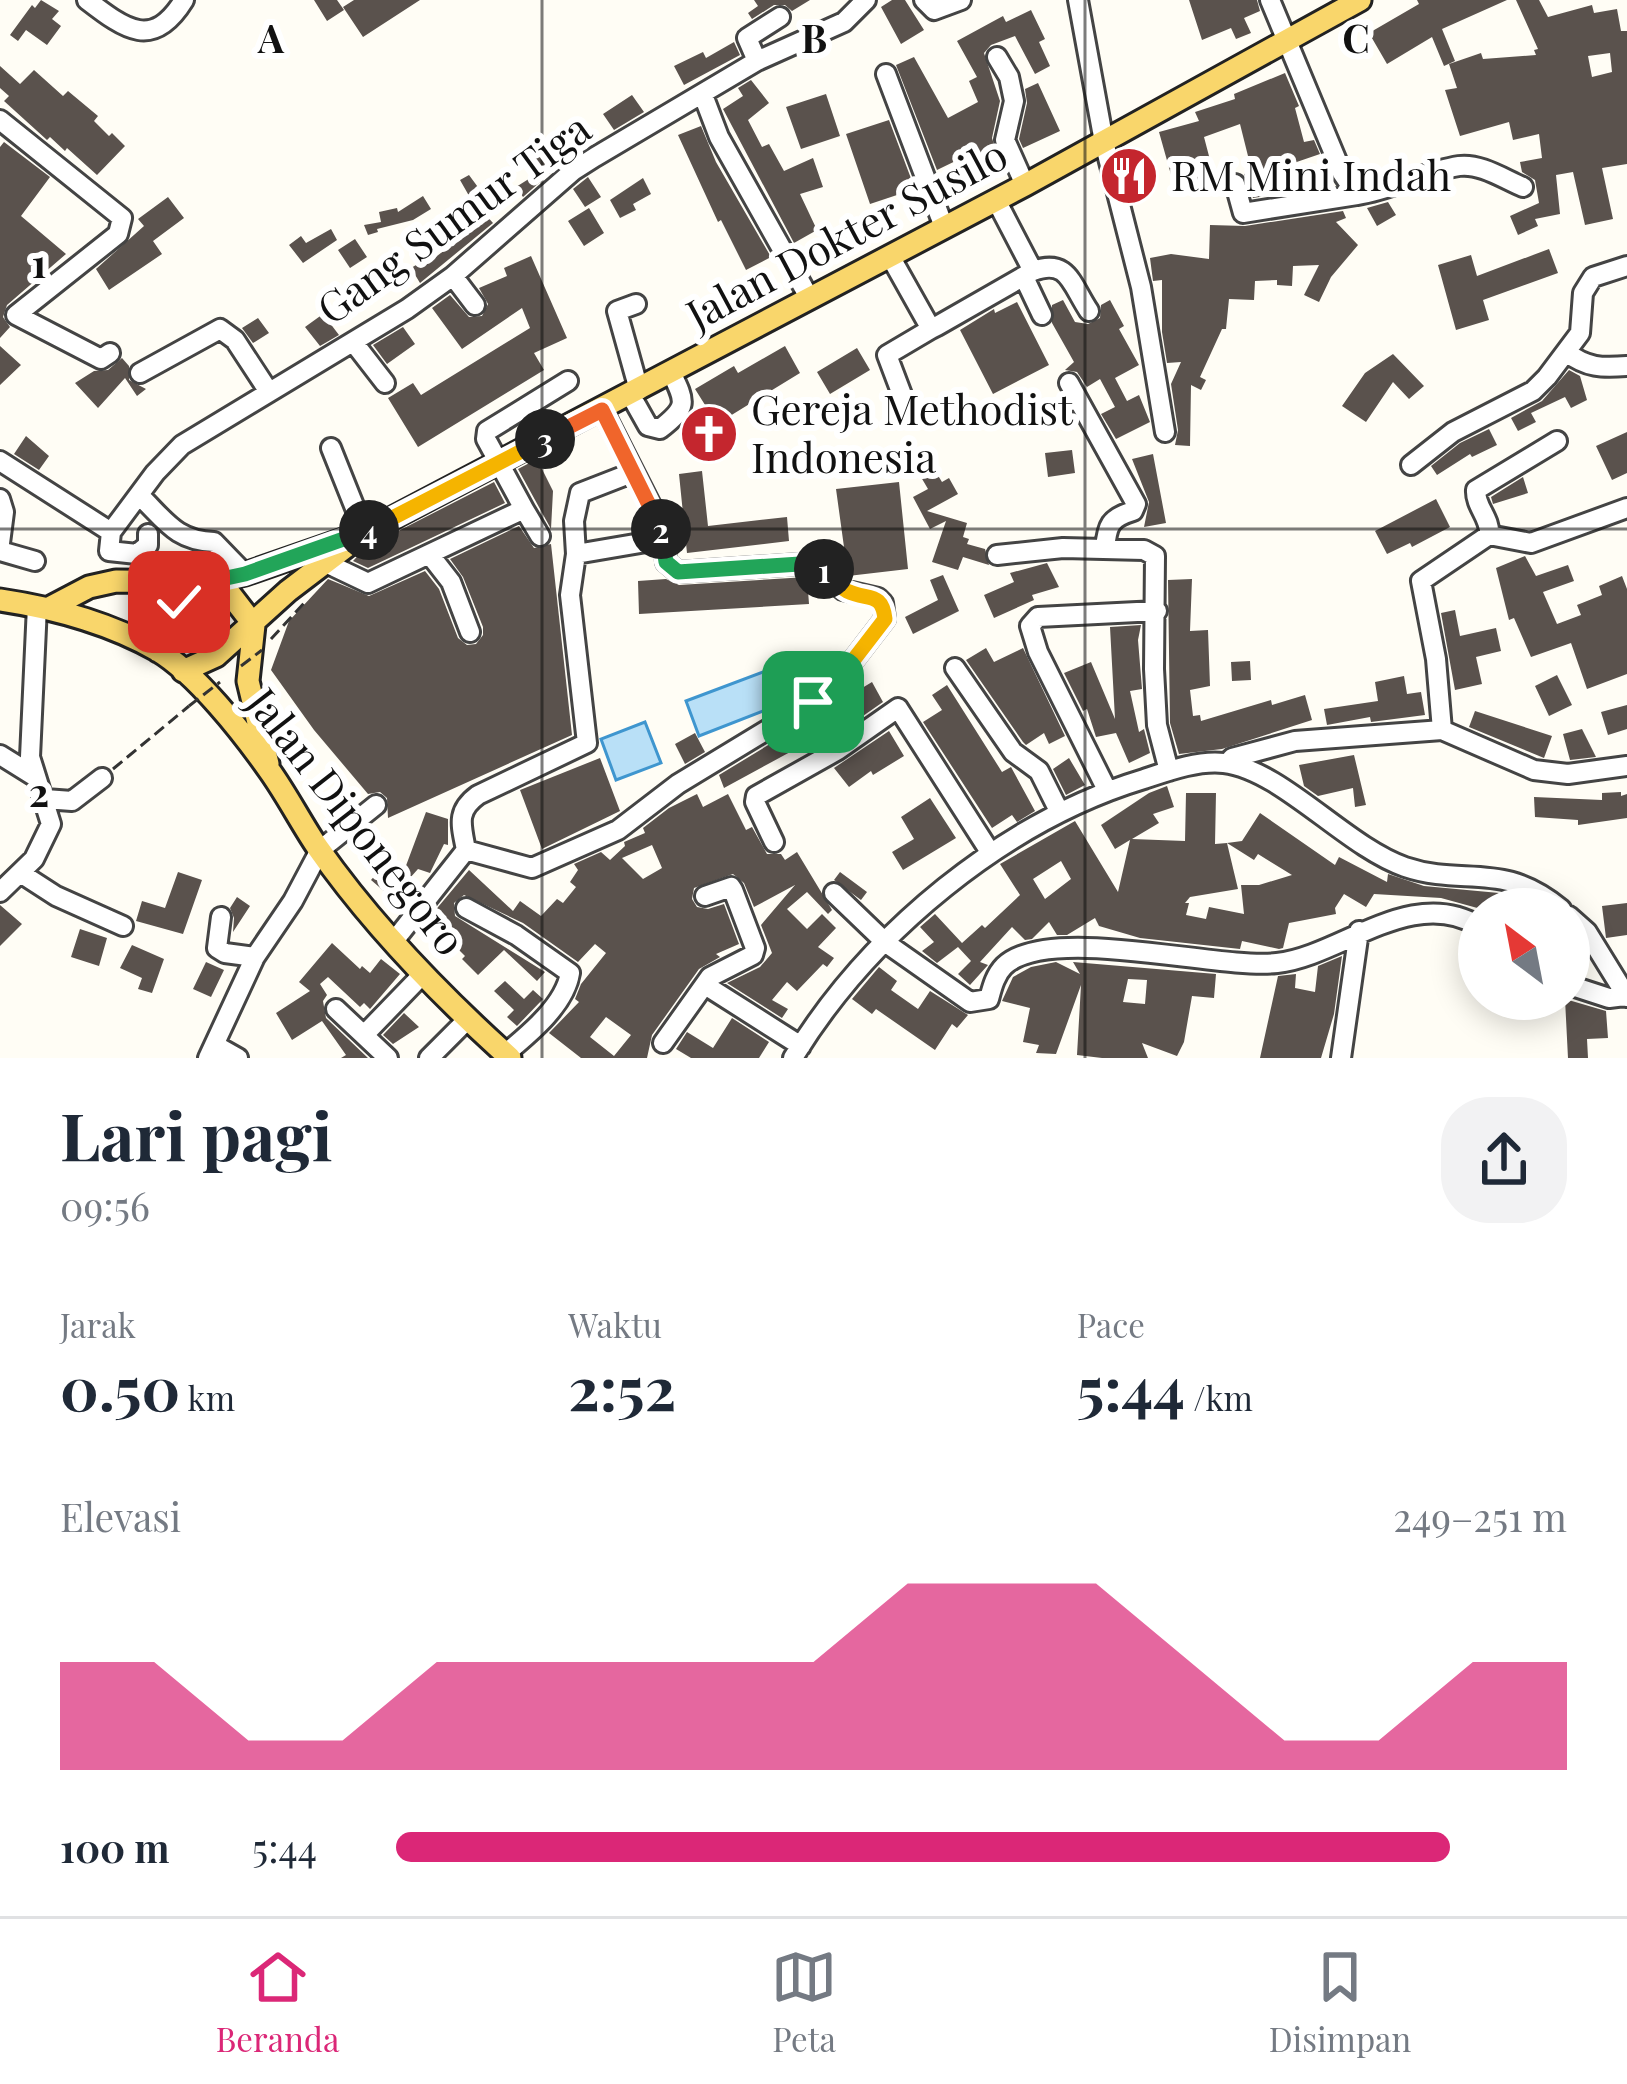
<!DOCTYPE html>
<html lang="id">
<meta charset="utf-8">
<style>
body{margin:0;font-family:"Playfair Display",serif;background:#f2f2f3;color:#1f2937;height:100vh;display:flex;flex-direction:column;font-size:45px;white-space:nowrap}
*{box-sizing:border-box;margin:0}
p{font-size:39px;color:#747a83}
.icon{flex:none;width:66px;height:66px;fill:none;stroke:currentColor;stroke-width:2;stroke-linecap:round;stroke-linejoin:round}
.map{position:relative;height:1058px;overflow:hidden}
.drawer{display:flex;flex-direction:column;background:#fff;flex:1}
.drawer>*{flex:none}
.needle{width:78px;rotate:328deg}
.tools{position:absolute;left:1458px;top:888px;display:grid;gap:24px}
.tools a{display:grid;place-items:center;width:132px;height:132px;border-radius:50%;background:#fff;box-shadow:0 6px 30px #0003;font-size:60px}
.pin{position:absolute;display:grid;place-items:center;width:102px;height:102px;color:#fff;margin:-51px;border-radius:24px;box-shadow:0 6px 18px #0006}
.km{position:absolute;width:60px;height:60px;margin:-30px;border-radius:50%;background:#222;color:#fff;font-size:33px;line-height:60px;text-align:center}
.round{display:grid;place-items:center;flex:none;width:126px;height:126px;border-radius:48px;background:#f2f2f3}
.summary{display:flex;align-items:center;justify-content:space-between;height:204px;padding:0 60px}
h1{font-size:66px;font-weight:700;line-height:90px}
.stats{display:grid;grid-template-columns:repeat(3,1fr);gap:18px;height:204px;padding:12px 60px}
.stats div{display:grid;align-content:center}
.stats b{font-size:60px;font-weight:700}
.stats small{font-size:33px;font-weight:400}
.stats p{font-size:33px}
.chart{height:336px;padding:24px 60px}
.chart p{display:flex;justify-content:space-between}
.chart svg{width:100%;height:216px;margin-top:12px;fill:#db2777;opacity:.7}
ul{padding:0 60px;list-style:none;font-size:39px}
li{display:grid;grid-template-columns:192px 144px 1fr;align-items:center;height:90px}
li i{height:30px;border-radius:15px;background:#db2777}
.dock{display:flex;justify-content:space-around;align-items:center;height:168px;border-top:3px solid #e0e1e3;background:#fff;font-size:33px;color:#747a83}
.dock a{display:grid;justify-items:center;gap:6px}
.dock .selected{color:#db2777}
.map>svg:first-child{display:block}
</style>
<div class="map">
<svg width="1627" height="1058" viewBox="0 0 1627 1058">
<rect width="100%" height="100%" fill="#fffdf5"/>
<path fill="#b9e0f7" stroke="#3f96cf" stroke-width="3" d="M190 615a16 16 0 1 1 32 0a16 16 0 1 1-32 0Z
M776,667L789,701L699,736L686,701Z
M645,722L661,763L616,780L601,739Z"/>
<path fill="#5a524d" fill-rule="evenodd" d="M41,0L59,11L52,19L61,26L47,45L26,30L18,41L10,35L32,5L35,8Z
M314,0H337L344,10L327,21Z
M354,0H420L363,37L343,7Z
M754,0H810L792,11L785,5H774L752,19L748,13L758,6Z
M892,0H905L924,30L901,44L881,7Z
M1189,0H1257L1260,11L1244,18L1251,33L1236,39L1231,28L1202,40Z
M1417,0H1507L1442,29L1455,61L1444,66L1432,37L1387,64L1369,33L1419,4Z
M1516,0H1539L1548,17L1592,5L1594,13L1617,9L1621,31H1627V164L1602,168L1613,219L1585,225L1573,172L1556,175L1560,214L1535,219L1538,226L1518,235L1510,216L1539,203L1535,180L1522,172L1520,162L1542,158L1539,134L1513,140L1509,122L1460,136L1445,90L1457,88L1449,64L1481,53L1483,59L1536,55L1534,50L1538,49ZM1610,53L1612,72L1592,77L1588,56Z
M1031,10L1045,39L1039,42L1050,66L1035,74L1015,36L991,45L984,53L1000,101L992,138L999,160L986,167L983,162L978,164L972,153L937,170L896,65L914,57L948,118L978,102L969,81L977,77L957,41L1003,16L1006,22Z
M734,42L740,55L684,85L674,66L703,52L706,58Z
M0,66L20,84L34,70L63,96L68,91L98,116L94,121L109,136L112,133L125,146L97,175L67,148L65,151L50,137L47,140L4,101L9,96L0,88Z
M1285,73L1299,106L1295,108L1304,142L1314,140L1320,154L1285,166L1292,192L1253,198L1244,174L1252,172L1240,124L1204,137L1215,179L1175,189L1159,132L1199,121L1195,112L1235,99L1234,94Z
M751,80L769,103L748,120L762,147L769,144L784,171L813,158L823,187L800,194L817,230L794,243L723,109L743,96L738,88Z
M1038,83L1060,131L1023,148L1019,139L1027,103L1025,89Z
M826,94L840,136L801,149L786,107Z
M632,95L644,112L614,130L603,114Z
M889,120L915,189L870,204L846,134Z
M701,126L716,162L771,257L746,270L721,220L718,222L678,135Z
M4,142L50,177L21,216L66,254L7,305L3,317L10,327L0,338V147Z
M544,142L558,166L523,197L516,187L535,175L525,152Z
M1134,160L1143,185L1130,189L1123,164Z
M469,175L483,194L472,201L460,180Z
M588,177L601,197L585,207L573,189Z
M643,178L651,194L633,204L636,210L620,218L610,200Z
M423,196L431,209L413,220L377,229L378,232L368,235L364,225L381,222L379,212L397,208L398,212Z
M168,197L184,218L153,241L162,254L109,290L96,269L144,226L138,219Z
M1388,202L1396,215L1377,226L1367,208Z
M589,208L604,233L584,246L568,221Z
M1343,211L1346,218L1336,222L1358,245L1331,277L1319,302L1304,295L1319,265L1293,266L1292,286L1277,285V280L1255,281L1254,300L1229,299L1226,329H1222L1200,377L1206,380L1201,390L1191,385L1190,446L1175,445L1178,430L1171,384L1181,362L1167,363L1162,332V280L1153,281L1150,258L1171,254L1209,259L1210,225L1245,226Z
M484,213L493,223L420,283L411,268L426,259L428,263L455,242Z
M331,229L337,240L303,263L289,245L301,236L306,243Z
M355,239L367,257L350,268L338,250Z
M1549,249L1558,273L1483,300L1489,320L1456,330L1438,265L1471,255L1477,276Z
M531,256L567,338L534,353L544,370L418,447L388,398L413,383L421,395L530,328L522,308L462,349L432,308L450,295L469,317L482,316L488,304L479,288L507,276L504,268Z
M1063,300L1075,322L1088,324L1100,318L1101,305L1110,300L1124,326L1119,329L1139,365L1115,378L1127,401L1139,395L1150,422L1116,439L1101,414L1115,407L1100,379L1087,387L1077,372L1065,370L1074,362L1052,323V305Z
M1017,302L1049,365L993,394L960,330L994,309L995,313Z
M323,314L339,335L320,346L305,327Z
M258,318L269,333L253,343L242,328Z
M403,327L415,344L387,364L373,345Z
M0,346L21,365L0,385Z
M785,346L800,373L717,424L695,389L734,366L738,373Z
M857,348L870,370L830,394L817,372Z
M1393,354L1424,386L1409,399L1393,382L1366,422L1342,406L1365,373Z
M122,358L129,366V380L146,389L137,396L125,378L98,408L75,383L94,371L108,370Z
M1569,370L1580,376L1587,400L1571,408L1565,397L1531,413L1536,422L1518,431L1511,418L1542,401Z
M1489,429L1497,445L1472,457L1470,454L1437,475L1431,466L1460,443Z
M1627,432V473L1612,480L1596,446Z
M26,436L49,456L39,470L14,454Z
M1072,450L1075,473L1048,477L1045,453Z
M1153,454L1166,523L1144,527L1149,502L1132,459Z
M537,459L553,491L551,529L518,469Z
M931,464L942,482L949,478L958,494L927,511L967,523L963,537L969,539L967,544L985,549L989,565L963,557L958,570L932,562L946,521L930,529L913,497L928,489L918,472Z
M702,471L708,526L787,517L789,541L687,553L679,474Z
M1523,477L1528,493L1493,504L1491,497Z
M494,482L505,503L368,568L353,561L365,548Z
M899,482L908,569L848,576L836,489Z
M1436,499L1450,527L1412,547L1410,543L1387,554L1375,531Z
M519,526L534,548L551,544L572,735L388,818L387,798L380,792L368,794L314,730L271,670L289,621L328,579L369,596L425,571L439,589L458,638L467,645L476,644L483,635V627L463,577L450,559Z
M1525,556L1536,576L1568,565L1574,581L1543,592L1557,624L1581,615L1577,605L1602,595L1599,586L1622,576L1627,589V674L1587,689L1571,643L1531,657L1514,618L1509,620L1496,568Z
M1047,563L1059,587L1032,595L1034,600L994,618L984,595L1014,582L1010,573Z
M943,575L959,611L913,634L905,617L938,600L930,580Z
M807,577L809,604L639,614L638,581L666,579L679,585Z
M1192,579L1190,631L1208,630L1210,686L1190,690L1193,716L1200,715L1201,721L1271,700L1272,705L1305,695L1312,720L1222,749L1179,754L1170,723L1168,580Z
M1455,610L1460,636L1496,628L1501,651L1476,657L1482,684L1455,690L1441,613Z
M1141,625L1138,640L1142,689L1130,691L1139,732L1144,729L1150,753L1129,763L1116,733L1096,737L1087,709L1083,711L1064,673L1091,662L1115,719L1110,627Z
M986,648L994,662L1023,648L1065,736L1049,744L1044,733L1026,745L1023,742L966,660Z
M1250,661L1251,680L1232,681L1231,662Z
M1557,675L1572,705L1549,716L1535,686Z
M1404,676L1407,694L1421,692L1425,715L1371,722L1370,717L1327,725L1324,709L1378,701L1375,682Z
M872,682L883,702L840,732L838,730L805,749L803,745L724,788L719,775Z
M947,685L1002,772L1011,767L1035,811L1017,822L1012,815L992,828L923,722L942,710L932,695Z
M1627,705V729L1608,735L1601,712Z
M1475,711L1552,736L1544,758L1469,727Z
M1582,729L1596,757L1570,760L1563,734Z
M889,731L904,756L873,775L871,771L849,787L834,768Z
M695,733L705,752L685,764L675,744Z
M1354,755L1366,805L1355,807L1353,788L1318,796L1304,786L1299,765Z
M600,758L620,811L542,849L520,790Z
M1069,758L1085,785L1066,795L1053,769Z
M1167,786L1174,807L1153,814L1159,823L1132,839L1185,841L1186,793H1216L1215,844L1227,843L1238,889L1190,897L1185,903H1189L1186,915L1206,919L1209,907L1244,914L1241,885H1259L1292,875L1258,854L1254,860L1227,843L1242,841L1260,813L1335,865L1339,857L1387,882L1388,874L1424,886L1499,893L1501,909H1481L1441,898L1374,894L1366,907L1344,894L1335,908L1336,914L1289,923L1283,948L1279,949L1242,941L1240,949L1140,938L1099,926L1095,918L1067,935H1057L1049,922L1032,939L1025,940L1012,927L980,962L988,965L970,985L958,974L971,961L958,947L937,963L922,951L934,942L920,927L935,914L962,943L982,925L985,928L1020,895L1000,864L1075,821L1118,892L1130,840L1115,849L1101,825L1149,793ZM1061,861L1071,879L1045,899L1033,879Z
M1621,792V796L1627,794V818L1578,825V820L1535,817L1534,797L1602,800V793Z
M697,794L703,807L728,794L746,830L752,827L767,854H781L785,860L797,852L832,910L828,914L807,892L787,909L807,929L822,914L836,928L818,947L834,958L827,967L823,964L797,991L787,982L772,1000L788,1009L782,1018L727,983L760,967L772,953L761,925L795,885L754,907L744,883L733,874L694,888L692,899L697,907L708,909L724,904L739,944L716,954L720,957L699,969L652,1035L647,1058H581L549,1033L579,1002L575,999L581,984L606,953L595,944L578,962L523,923L464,895L454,903L455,916L545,972L537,981L504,950L478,975L462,959L465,956L428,919L469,870L513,911L520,901L541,916L557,899L563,903L576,887L570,882L578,870L574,864L601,852L610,860L625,846L624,842L645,833L643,828L669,808ZM652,845L662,868L643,879L622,858ZM606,1017L631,1035L614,1056L590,1037Z
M930,798L956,838L903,870L892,852L914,839L901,817Z
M426,812L448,819V845L444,844L430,873L418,869L392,898L371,880L390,858L404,871Z
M178,872L202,880L183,934L136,921L142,901L165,908Z
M840,872L867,892L861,900L834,880Z
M237,897L250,906L233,932L234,918L230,908Z
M1627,903V935L1606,938L1602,906Z
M0,905L22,924L0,946Z
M80,929L107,938L99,966L71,957Z
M332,943L360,969L362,966L370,973L381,959L400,974L370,1009L364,1003L360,1007L328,977L320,984L327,995L323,1001L326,1018L368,1058H341L346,1055L322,1021L292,1040L276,1013L310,991L299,982Z
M132,945L164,959L152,993L138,989L142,978L120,968Z
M1342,956L1334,1014L1321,1058H1260L1278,976L1296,974L1295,988L1315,992L1318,966Z
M206,962L224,970L211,997L193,989Z
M1056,962L1080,974L1073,962L1216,974L1214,998L1192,996L1184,1042L1177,1056L1142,1043L1148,1058H1102L1077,1055L1081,985L1056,1054L1036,1053L1039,1045L1023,1042L1030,1008L1002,1001L1013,977L1031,967ZM1128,979L1147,980L1145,1004L1123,1002Z
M879,967L897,981L891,990L918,1009L930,991L968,1015L957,1028L952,1024L935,1050L876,1009L872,1014L852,999Z
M505,981L524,999L533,990L543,999L517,1026L507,1017L514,1010L494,991Z
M1565,999L1606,1011L1608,1038L1587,1039L1588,1058H1568Z
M404,1013L419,1027L393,1044L383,1035Z
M732,1018L769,1042L759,1058H691L676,1049L687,1032L713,1048Z"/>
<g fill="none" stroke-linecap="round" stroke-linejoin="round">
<g stroke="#444" stroke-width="24">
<path id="minor" d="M87,0C126,30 153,50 184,0
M924,0L934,10L961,0
M1078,0L1104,142L1141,287L1165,432
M1270,0L1342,173L1357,195C1392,190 1425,171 1459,166C1480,163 1504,179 1523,187
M997,57L1009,77L1014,101L1005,140L1025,185
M757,61L747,38L780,17
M886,74L944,227
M703,95L719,137L810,299
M0,120L122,218L118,234L16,315L101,359L110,353
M1235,184L1243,213L1357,195
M890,256L931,329L937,326L1033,271L996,200
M1033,271C1068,258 1071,284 1089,311
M453,276L475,305
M1024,277L1042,315
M636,304L617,311L639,390
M354,343L385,383
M1566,352C1587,368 1602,368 1627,366
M140,373L220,329L235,340L269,392
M1069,383L1136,504L1133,511C1110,518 1107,525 1105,549
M630,394L648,426L660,429C688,407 686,403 671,372
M904,400L887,355L931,329
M602,409L661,525L664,539L576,554L574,521L580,493L634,472
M331,448L357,513L369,530
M0,461L111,532
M1411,465L1453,432L1533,391L1547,377L1580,333L1583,293L1593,277L1627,266
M139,495C165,520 176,541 214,542L245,574
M0,499L4,512L0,543
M524,509L540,536
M148,534V545L137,554L109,551L111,532L155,473L182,445L407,309L453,276L573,171L595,157L757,61L844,22L866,0
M1489,535L1531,543L1627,508
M0,551L35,561
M430,555L451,582L470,632
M997,555L1063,548L1144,550L1155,556L1154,669L1157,725L1169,771
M326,563L368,583L524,509L486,439L487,431L568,381
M955,668L1013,752L1039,771L1059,811
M1442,730L1436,659L1421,581L1489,535C1491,518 1475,507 1476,490L1557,441
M0,755L34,776
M1228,763L1232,758L1295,741L1442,730L1534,770L1568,774L1627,766
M1107,790L1038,652L1030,626L1038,617L1157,611
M45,799L72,801L102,778
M774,842L755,802L756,796L838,750L898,708L990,852
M466,850L532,868L618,830L678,784L813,702L845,671L885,619L883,603L878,598L843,590L815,563L678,572L666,562L664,539
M22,874L56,896L123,926
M0,892L34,859L51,824L30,757L37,606
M834,893L886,943L970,1002L989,999C992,988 995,975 1004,966C1049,923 1216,970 1277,963C1341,956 1411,885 1479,926
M466,908L516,935L570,973C565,1005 529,1034 505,1054
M1569,916L1587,932L1627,997
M221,917L217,948L225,953L255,957
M394,941L466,850C461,824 456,811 478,795L587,743L570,595L576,554
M705,985L801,1046
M1569,985L1609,998L1625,996
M336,1009L388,1058
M365,1034L423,974
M663,1043L710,977L753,955L755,948L733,890L731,887L705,896
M215,1045L238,1058
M208,1058L255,957L293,901L320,850L376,805
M429,1058L468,1019
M793,1058C869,933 1005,821 1144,779C1168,771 1198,760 1224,763C1282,770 1345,846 1405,867C1464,887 1502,860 1561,909
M1341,1058L1359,931"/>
</g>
<g stroke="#222" stroke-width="27">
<path id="major" d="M0,600C54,608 109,623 157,650C196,673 243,733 269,770C287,795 301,823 318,848C372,925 440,995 510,1058
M49,608L89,587L116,581L208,582L230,594L254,625L248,681L268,764
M158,651L163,625L179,602L208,582L245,574L366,532L1025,185L1360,0
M183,671L216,656L288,591L351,543"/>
</g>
<path stroke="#333" stroke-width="3" stroke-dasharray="12 6" stroke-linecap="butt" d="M271,639L305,602
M113,769L189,706"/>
<use href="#minor" stroke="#fff" stroke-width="18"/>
<use href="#major" stroke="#f9d66b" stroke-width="21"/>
<path stroke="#333" stroke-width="3" stroke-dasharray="12 6" stroke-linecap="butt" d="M241,666L262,650
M189,706L220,682"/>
</g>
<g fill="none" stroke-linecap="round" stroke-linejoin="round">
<g stroke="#fff" stroke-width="24">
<path id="split-1" d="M813,702L845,671L885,619C882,591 868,601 847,591C839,587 831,576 824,569"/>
</g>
<g stroke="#fff" stroke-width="24">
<path id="split-2" d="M661,529L666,562L678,572L815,563L824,569"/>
</g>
<g stroke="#fff" stroke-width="24">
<path id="split-3" d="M545,439L602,410L661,529"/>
</g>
<g stroke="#fff" stroke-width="24">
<path id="split-4" d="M369,530L545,439"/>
</g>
<g stroke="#fff" stroke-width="24">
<path id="split-5" d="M179,602L208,582L245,574L369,530"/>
</g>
<use href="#split-1" stroke="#f5b400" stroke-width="15"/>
<use href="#split-2" stroke="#22a559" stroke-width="15"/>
<use href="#split-3" stroke="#f0652b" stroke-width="15"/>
<use href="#split-4" stroke="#f5b400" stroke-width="15"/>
<use href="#split-5" stroke="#22a559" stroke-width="15"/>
</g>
<path fill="none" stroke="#111" stroke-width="3" stroke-opacity="0.55" d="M542,0V1058M1085,0V1058M0,529H1627"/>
<defs>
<g id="restaurant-disc" transform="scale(3)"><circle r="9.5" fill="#c4262e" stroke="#fff"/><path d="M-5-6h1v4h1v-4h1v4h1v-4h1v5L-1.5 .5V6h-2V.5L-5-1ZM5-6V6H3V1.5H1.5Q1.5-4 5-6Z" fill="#fff"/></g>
<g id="church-disc" transform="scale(3)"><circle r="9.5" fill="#c4262e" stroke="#fff"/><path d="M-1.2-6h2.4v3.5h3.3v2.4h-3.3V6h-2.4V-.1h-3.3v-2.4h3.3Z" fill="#fff"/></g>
</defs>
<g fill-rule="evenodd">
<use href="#restaurant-disc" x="1129" y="176"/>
<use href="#church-disc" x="709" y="434"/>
</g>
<g text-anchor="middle" stroke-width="12" stroke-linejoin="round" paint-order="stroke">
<g font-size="42" fill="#111" stroke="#fff" text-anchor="start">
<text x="1171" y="191">RM Mini Indah</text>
<text x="751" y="425">Gereja Methodist<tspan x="751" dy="48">Indonesia</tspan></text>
</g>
<g font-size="42" fill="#111" stroke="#fff">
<text transform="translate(454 219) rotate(-36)" y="15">Gang Sumur Tiga</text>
<text transform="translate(847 235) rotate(-28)" y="15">Jalan Dokter Susilo</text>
<text transform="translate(356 822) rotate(52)" y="15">Jalan Diponegoro</text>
</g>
</g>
<g font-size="39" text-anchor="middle" font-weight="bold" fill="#111" stroke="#fff" stroke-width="12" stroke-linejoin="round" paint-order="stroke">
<text x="271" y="53">A</text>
<text x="814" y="53">B</text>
<text x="1356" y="53">C</text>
<text x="39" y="278">1</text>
<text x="39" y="807">2</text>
</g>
</svg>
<div class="tools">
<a><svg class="needle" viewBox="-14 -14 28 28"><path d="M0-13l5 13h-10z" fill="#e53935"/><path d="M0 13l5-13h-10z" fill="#747a83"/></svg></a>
</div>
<div class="pin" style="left:813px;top:702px;background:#1e9e55"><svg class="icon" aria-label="arrive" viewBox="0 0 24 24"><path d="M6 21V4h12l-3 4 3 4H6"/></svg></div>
<div class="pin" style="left:179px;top:602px;background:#d93025"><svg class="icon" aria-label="check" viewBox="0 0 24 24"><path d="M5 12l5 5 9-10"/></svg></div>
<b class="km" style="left:824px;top:569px">1</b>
<b class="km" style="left:661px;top:529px">2</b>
<b class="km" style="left:545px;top:439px">3</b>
<b class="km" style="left:369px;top:530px">4</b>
</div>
<section class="drawer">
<div class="summary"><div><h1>Lari pagi</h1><p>09:56</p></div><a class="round"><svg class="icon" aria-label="share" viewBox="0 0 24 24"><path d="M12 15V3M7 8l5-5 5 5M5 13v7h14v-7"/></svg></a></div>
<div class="stats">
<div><p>Jarak</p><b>0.50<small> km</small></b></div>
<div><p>Waktu</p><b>2:52</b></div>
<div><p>Pace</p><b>5:44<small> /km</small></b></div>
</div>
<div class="chart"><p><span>Elevasi</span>249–251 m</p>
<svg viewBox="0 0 160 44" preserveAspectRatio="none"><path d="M0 44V22L10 22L20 38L30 38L40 22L50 22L60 22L70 22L80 22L90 6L100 6L110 6L120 22L130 38L140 38L150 22L160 22V44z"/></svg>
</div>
<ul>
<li><b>100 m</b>5:44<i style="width:90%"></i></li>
</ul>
</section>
<nav class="dock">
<a class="selected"><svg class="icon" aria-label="home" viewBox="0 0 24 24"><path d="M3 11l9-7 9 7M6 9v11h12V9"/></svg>Beranda</a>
<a><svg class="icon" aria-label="map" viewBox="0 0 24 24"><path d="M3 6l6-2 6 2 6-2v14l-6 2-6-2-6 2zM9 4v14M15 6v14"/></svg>Peta</a>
<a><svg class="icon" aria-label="saved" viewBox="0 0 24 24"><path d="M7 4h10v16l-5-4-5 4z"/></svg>Disimpan</a>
</nav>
